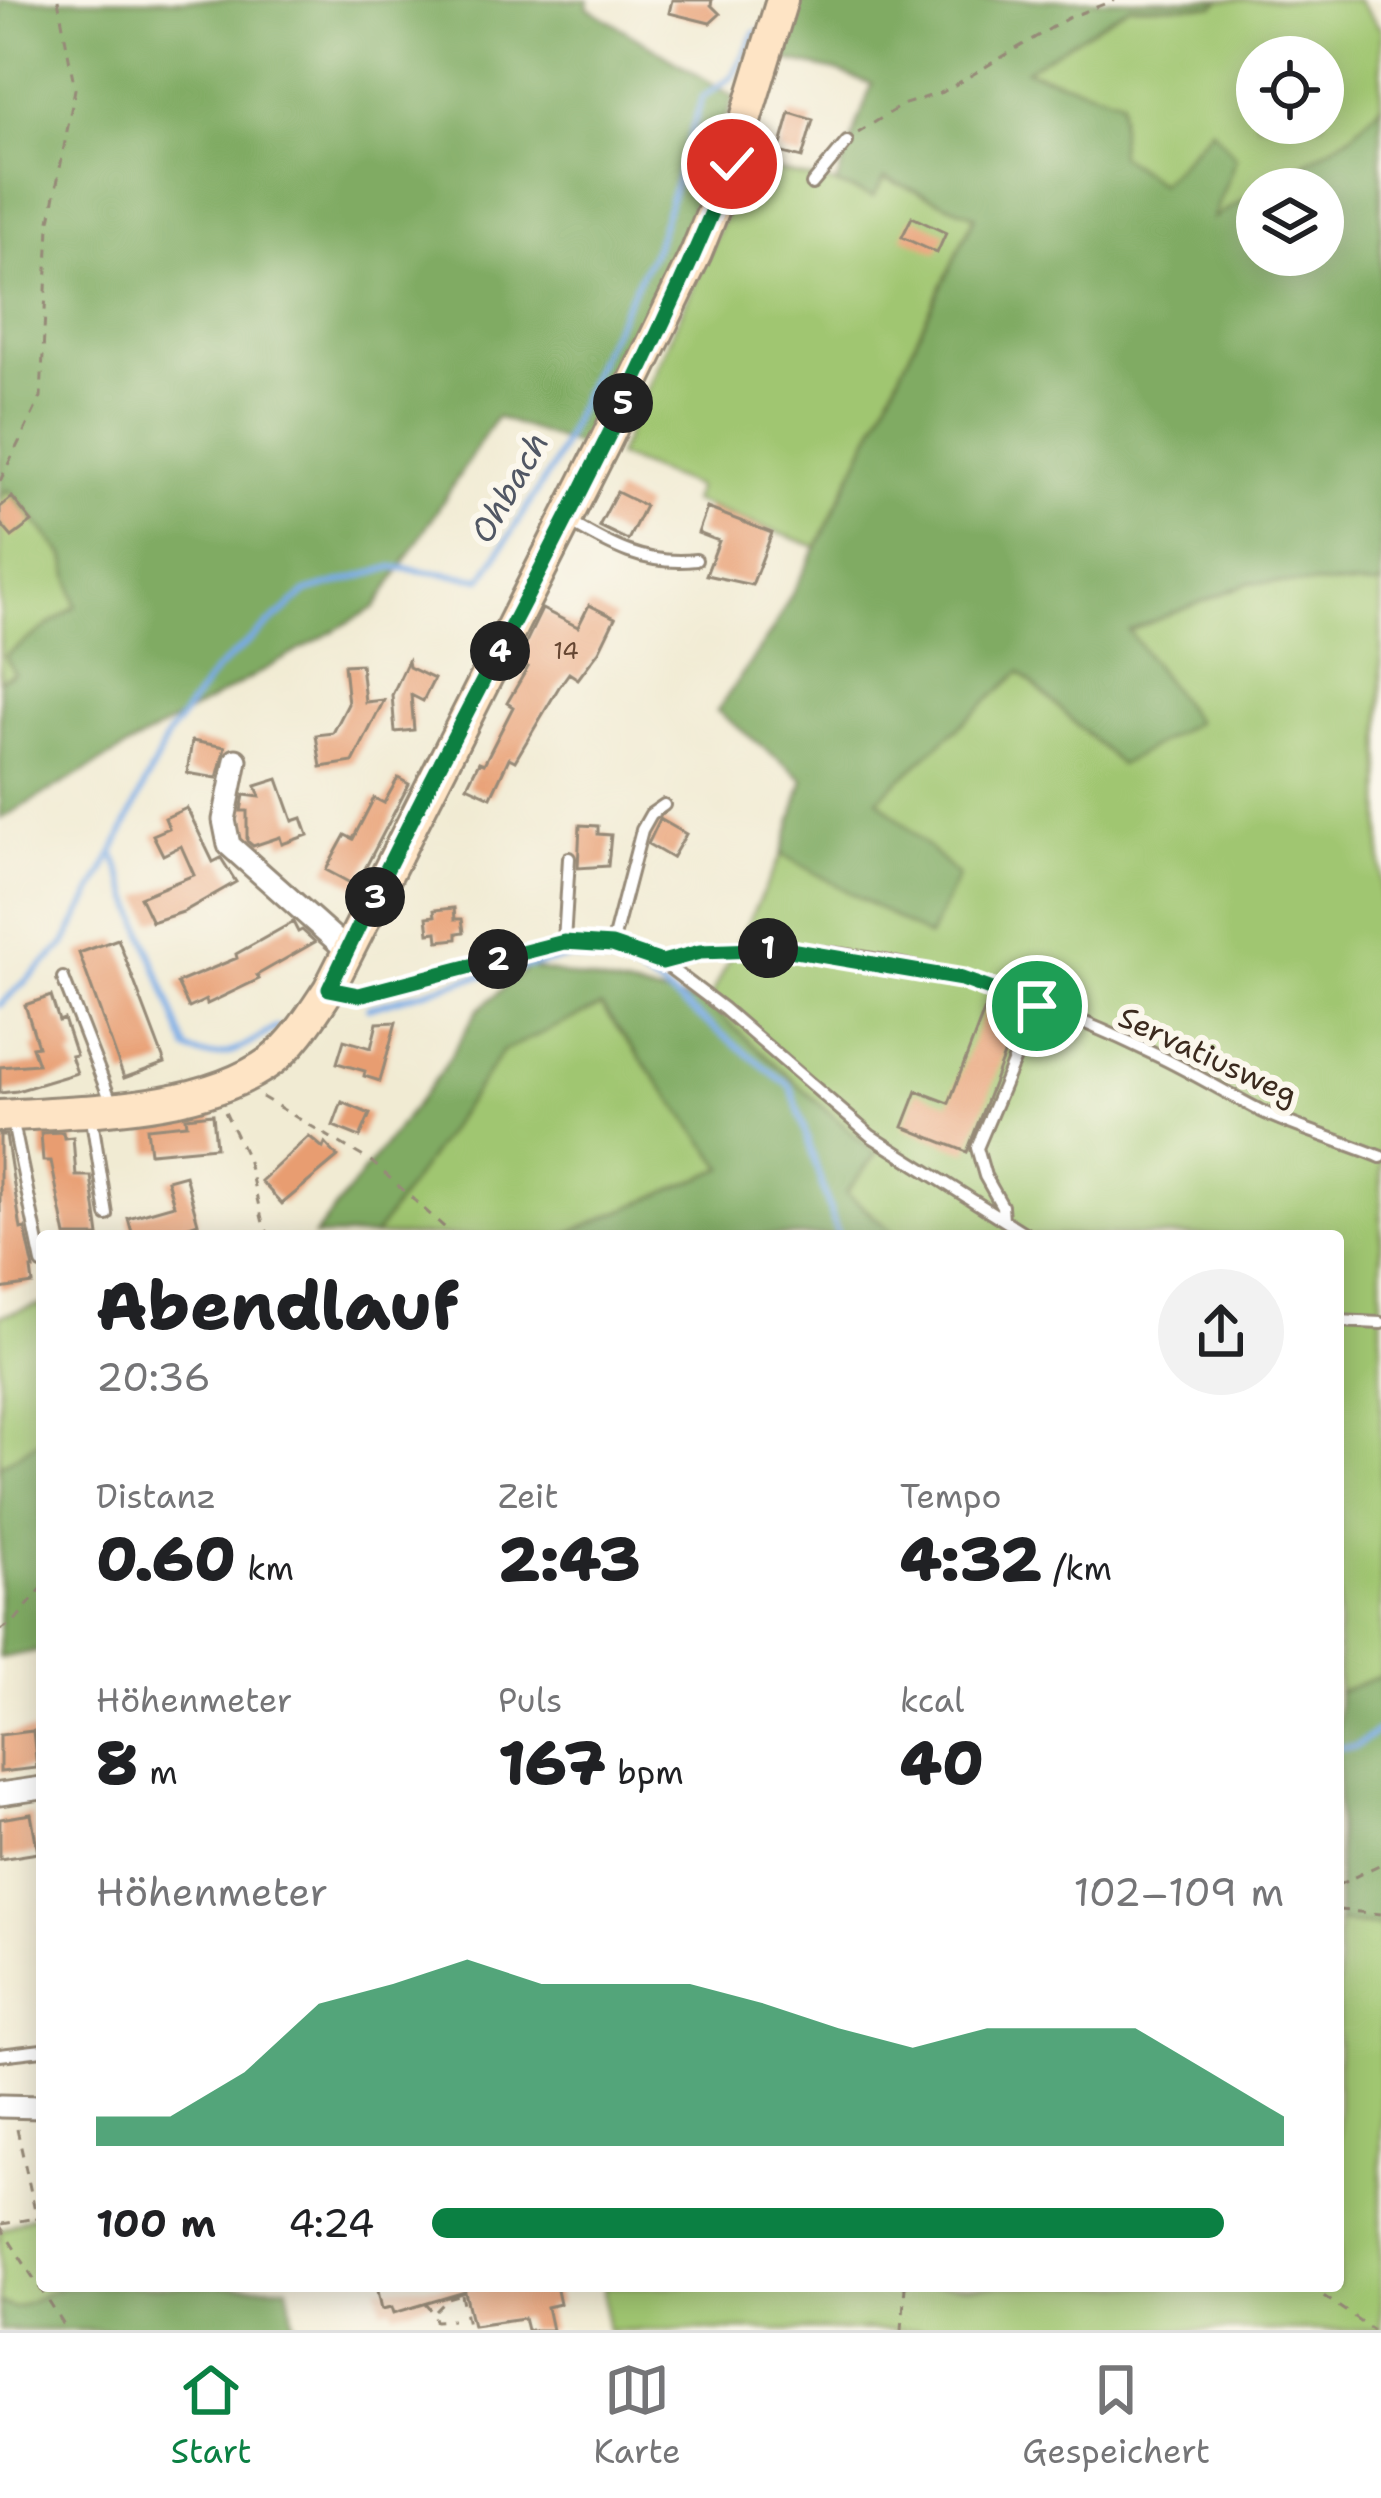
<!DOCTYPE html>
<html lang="de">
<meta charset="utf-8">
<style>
body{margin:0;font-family:"Shantell Sans",sans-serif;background:#f2f2f2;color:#202124;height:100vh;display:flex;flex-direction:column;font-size:45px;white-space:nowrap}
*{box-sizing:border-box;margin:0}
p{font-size:39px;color:#757577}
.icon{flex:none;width:66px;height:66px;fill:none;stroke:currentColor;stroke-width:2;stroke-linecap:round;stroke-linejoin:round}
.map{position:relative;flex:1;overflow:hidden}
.side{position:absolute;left:36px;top:1230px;width:1308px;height:1062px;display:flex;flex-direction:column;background:#fff;border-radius:12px;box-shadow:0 6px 30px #0003}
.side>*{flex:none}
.tools{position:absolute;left:1236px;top:36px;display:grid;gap:24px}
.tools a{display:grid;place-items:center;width:108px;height:108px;border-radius:50%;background:#fff;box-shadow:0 6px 30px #0003;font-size:60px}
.pin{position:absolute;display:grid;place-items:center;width:102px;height:102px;color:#fff;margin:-51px;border:6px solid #fff;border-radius:50%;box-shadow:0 3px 12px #0007}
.km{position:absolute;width:60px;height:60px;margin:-30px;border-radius:50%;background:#222;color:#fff;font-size:33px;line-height:60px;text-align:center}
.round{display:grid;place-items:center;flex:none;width:126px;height:126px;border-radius:63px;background:#f2f2f2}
.summary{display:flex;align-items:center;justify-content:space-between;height:204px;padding:0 60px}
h1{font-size:66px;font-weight:800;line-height:90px}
.stats{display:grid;grid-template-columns:repeat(3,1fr);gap:18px;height:204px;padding:12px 60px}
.stats div{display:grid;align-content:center}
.stats b{font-size:60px;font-weight:800}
.stats small{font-size:33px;font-weight:400}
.stats p{font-size:33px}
.chart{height:336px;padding:24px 60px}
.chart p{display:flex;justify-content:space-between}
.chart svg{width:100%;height:216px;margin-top:12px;fill:#0b8043;opacity:.7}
ul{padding:0 60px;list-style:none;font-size:39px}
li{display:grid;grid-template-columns:192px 144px 1fr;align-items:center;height:90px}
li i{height:30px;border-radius:15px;background:#0b8043}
.dock{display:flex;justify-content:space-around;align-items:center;height:168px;border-top:3px solid #e0e0e0;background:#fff;font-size:33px;color:#757577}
.dock a{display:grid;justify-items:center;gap:6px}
.dock .selected{color:#0b8043}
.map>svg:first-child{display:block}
</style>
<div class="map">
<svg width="1381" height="2330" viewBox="0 0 1381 2330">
<rect width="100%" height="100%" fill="#fbf7ec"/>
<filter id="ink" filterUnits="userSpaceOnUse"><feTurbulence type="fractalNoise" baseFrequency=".00833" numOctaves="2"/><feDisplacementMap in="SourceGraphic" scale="24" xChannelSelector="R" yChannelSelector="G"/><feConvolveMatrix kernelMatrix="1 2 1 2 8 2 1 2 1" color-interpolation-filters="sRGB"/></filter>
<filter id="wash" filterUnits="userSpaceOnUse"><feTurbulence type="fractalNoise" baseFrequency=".004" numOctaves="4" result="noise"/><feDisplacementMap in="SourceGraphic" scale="48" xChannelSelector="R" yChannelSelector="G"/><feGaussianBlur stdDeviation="2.7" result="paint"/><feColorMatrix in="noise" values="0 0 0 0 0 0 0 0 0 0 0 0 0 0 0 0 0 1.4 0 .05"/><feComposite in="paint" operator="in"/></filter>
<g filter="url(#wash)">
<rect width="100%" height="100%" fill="#f1ebd3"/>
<path fill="#a0c671" stroke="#6e7848" stroke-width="3" fill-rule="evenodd" d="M1221,0H1358L1381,29V105L1351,135L1212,219L1211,129L1160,184L1119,155L1024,70L1130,6H1214ZM1257,57H1323V123H1257Z
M748,165L836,184L873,197L885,178L975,215L817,547L692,501L697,487L617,456Z
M8,488L65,556L76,606L6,655L14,673L0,680V498Z
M1251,582L1381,586V1676L1338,1692V1236H897L846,1193L876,1154L707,1004L782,854L928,936L957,876L878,799L1020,671Z
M601,1006L725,1168L561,1236H374L503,1051Z
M42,1304V1439L0,1466V1316Z
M1338,1922L1381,1926V2330H607L604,2286H1338Z
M42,2212V2286H65L14,2309L0,2303V2230Z"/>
<path fill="#80ab63" stroke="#5e6a40" stroke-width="3" d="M0,0H589L587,7L734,97L668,273L582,447L496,417L376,607L0,819V680L14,673L5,656L76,606L65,556L8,489L0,498Z
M795,0H1221L1214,6H1130L1026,70L1121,100L1119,155L1160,184L1212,129L1236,158L1213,218L1257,192V255H1323V189H1262L1351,135L1381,105V586L1251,582L1129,631L1196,722L1120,765L1020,672L878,799L958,876L929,937L782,854L804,779L717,711L772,631L817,547L975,216L885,178L873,197L836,184L872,84L836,71L777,58Z
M528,967L707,1004L876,1154L846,1193L897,1236H561L724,1168L601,1006L503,1051L374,1236H314L441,1072L478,1010Z
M42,1439V1650L0,1658V1466Z
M1381,1676V1926L1338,1922V1692Z
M65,2286H288L295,2330H0V2303L14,2308Z"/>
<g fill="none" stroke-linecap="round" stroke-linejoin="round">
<path stroke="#79abe5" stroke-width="6" d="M114,854L187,1050C224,1066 245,1045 277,1027
M0,1005L64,945L113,853L167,737L216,670L306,592L393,567L482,579L554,464L602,351L655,248L702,98L733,76L755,33L763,30
M368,1008L467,979L570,957L624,965L659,986L791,1087L838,1236
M1338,1747H1355L1381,1729"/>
</g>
<g id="blocks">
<path fill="#e89d71" d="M672,0H712L711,5L720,14L710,23L669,13Z
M790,113L813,120L802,158L779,152Z
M912,217L946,233L937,253L902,237Z
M617,492L645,506L628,540L599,526Z
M12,497L32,522L12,537L0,523V507Z
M707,508L772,533L752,585L706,575L719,541L698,533Z
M589,605L615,618L599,651L578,679L569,673L559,687L515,761L509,758L491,797L467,786L479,762L484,764L513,707L507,703L528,667L517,661L542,609L578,627Z
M408,661L409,667L434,679L423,701L411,695L414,730L395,732L392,695Z
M361,664L365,702L384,700L353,762L321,767L316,735L333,733L348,704L344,665Z
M192,741L225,747L217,778L187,773Z
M398,778L409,784L356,886L326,870L345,835L353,839L374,798L384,803Z
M278,779L293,821L302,818L308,835L282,844L280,837L253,846L247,841V811H241L244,795L260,797L256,786Z
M187,808L213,862L221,858L236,882L183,912L152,922L140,897L194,875L181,846L163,855L153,835L169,828L165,818Z
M660,819L686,834L672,858L648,844Z
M580,825L598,826V834L611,835L608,866L578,868Z
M454,908L455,919H462L464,932L457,933V939L438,941L437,932L429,933L427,917L435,916L434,910Z
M293,922L298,932L302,930L315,942L257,975L259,979L207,1004L206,1000L189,1008L177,983L237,958L236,954Z
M118,939L165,1063L124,1078L79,953Z
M51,996L59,1021L64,1019L76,1055L71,1056L77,1073L17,1091L0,1093V1067L38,1064L32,1047L38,1046L25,1005Z
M986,1006L1018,1018L967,1152L903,1127L917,1091L949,1103Z
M396,1022L380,1081L364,1076L365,1071L337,1063L344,1040L371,1048L377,1023Z
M342,1102L370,1114L360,1137L333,1126Z
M213,1114L216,1147L150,1153L147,1128L187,1124L186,1117Z
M63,1132L64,1138L73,1137L76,1176H91L99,1236H66L51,1161H43L41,1133Z
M0,1135H6L21,1229L25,1228L34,1269H31L33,1284L0,1289Z
M309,1136L323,1148L325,1143L338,1157L282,1204L261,1181Z
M185,1175L198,1223L160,1236H133L128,1218L174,1205L167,1180Z
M33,1731L37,1768L0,1772V1735Z
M31,1814L38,1853L0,1859V1819Z
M377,2286H556L560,2304L547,2307L552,2330H527L524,2318L473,2325L465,2292L394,2313L392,2307L382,2309Z"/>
</g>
</g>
<g filter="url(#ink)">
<use href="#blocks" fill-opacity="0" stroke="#968a78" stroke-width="3"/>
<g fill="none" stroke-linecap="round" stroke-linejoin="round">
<g stroke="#968a78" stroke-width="16">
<path id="service" d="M812,184L847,142
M568,521C610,546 646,566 696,560
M564,942L569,858
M612,945L642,830L651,814L664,805
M662,962C822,922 1012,985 1156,1055C1192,1072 1226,1093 1261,1111C1299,1129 1342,1141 1381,1157
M63,978L112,1104
M331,989L359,995L564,942L612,945L662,962L724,1009L871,1136L1029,1236
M91,1113L107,1215
M12,1118L42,1263
M1003,1219L1002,1206L985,1176L977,1148L1037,1006
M1338,1321L1381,1323
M0,2055L42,2050"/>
</g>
<g stroke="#968a78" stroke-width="27">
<path id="minor" d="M236,760L224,820L229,845L348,951
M0,1794L42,1788
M0,2106L42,2107"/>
</g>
<g stroke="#968a78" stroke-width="36">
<path id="secondary" d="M0,1116C83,1110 201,1112 271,1061C295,1043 313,1013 329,989L604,444L696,253L732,164L782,0"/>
</g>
<path stroke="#968a78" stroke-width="3" stroke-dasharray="9 9" stroke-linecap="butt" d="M858,133L902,105L943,92L1068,18L1115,0
M0,481L41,397L49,226L75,89L58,0
M262,1097L372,1162L454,1236
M225,1112L247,1158L264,1227L271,1236
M0,1630L13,1623L42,1588
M1338,1885L1381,1864
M1338,1910L1381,1914
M17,2129L37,2220
M2,2224L42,2217
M0,2226L67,2330
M902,2286H908
M1309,2286L1373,2330
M462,2295L468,2325
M425,2303L434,2313L436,2321L453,2320
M436,2311L448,2299L462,2295
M902,2330L905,2287"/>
<use href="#service" stroke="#fff" stroke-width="10"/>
<use href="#minor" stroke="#fff" stroke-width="21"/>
<use href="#secondary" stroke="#fee4c5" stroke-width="30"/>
</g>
</g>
<g fill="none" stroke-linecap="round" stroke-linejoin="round" filter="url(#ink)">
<g stroke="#fff" stroke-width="24">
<path id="route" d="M732,164C617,448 458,712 329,989L359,995L564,942L612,945L662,962L700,952L784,949L962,979L1037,1006"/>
</g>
<use href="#route" stroke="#0b8043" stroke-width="15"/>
</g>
<g text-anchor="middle" stroke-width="12" stroke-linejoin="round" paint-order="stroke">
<g font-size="24" fill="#664733">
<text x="566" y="659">14</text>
</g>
<g font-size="30" fill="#3b2a1e" stroke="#fbf7ec">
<text transform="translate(1208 1056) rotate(25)" y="10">Servatiusweg</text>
</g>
<g font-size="33" font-style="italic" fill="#515764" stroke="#fbf7ec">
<text transform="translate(509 487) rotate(-60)" y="12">Ohbach</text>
</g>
</g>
</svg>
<div class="tools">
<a><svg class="icon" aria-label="locate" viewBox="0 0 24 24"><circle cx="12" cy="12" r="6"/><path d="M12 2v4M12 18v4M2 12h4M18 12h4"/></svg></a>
<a><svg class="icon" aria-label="layers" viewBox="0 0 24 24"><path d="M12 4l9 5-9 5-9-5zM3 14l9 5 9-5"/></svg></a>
</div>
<div class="pin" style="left:1037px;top:1006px;background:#1e9e55"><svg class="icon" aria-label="arrive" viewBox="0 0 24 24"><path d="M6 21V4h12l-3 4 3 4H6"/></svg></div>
<div class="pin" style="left:732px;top:164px;background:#d93025"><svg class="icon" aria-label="check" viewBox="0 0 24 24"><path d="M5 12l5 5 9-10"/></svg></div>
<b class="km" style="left:768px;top:948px">1</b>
<b class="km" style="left:498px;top:959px">2</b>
<b class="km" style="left:375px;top:897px">3</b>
<b class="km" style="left:500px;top:651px">4</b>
<b class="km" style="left:623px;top:403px">5</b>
<section class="side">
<div class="summary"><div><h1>Abendlauf</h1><p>20:36</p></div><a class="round"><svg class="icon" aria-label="share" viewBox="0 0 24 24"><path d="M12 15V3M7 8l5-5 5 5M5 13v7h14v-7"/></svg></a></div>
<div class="stats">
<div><p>Distanz</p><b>0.60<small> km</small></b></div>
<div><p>Zeit</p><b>2:43</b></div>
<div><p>Tempo</p><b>4:32<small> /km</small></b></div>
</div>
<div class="stats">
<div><p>Höhenmeter</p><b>8<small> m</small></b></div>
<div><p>Puls</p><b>167<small> bpm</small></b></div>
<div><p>kcal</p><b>40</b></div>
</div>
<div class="chart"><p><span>Höhenmeter</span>102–109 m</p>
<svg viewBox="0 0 160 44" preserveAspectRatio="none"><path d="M0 44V38L10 38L20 29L30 15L40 11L50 6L60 11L70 11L80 11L90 15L100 20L110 24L120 20L130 20L140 20L150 29L160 38V44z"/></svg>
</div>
<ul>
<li><b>100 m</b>4:24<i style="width:93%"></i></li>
</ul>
</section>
</div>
<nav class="dock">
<a class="selected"><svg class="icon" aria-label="home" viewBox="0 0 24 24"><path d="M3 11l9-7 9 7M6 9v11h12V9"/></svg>Start</a>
<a><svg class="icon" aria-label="map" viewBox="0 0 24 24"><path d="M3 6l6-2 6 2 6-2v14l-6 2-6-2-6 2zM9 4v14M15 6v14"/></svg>Karte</a>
<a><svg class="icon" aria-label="saved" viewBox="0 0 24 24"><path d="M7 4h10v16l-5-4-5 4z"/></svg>Gespeichert</a>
</nav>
